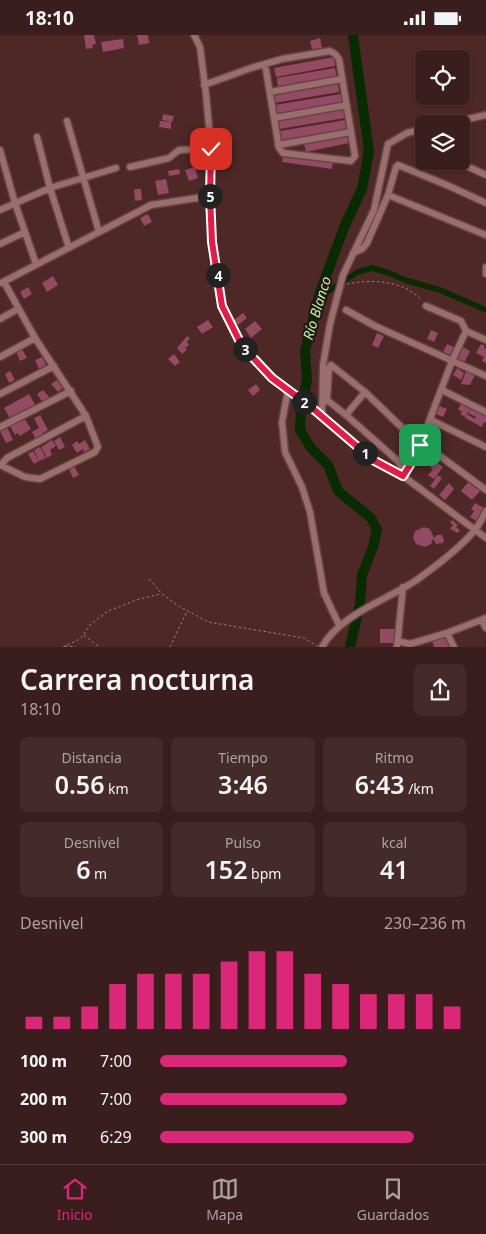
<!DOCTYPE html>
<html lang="es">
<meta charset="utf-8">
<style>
body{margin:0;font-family:"Noto Sans",sans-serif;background:#452a2a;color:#f1f3f6;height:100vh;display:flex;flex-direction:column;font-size:19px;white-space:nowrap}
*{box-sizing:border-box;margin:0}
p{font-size:16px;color:#aba2a4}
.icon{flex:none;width:28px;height:28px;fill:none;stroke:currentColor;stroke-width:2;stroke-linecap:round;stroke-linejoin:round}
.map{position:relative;height:612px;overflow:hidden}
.details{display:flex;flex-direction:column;background:#3a1d1d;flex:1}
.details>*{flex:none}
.controls{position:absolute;left:415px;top:15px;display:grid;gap:10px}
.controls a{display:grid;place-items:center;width:55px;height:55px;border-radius:8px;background:#3a1d1d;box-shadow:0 1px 4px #0004,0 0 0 1px #543b3b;font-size:25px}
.pin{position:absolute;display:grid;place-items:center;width:42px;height:42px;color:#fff;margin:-21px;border-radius:10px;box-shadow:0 2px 8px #0006}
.km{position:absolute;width:25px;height:25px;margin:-12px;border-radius:50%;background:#222;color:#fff;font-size:14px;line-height:25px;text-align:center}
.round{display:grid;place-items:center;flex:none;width:52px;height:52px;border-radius:8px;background:#452a2a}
.summary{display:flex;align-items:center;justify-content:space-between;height:85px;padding:0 20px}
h1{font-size:28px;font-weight:600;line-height:38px}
.metrics{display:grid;grid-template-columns:repeat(3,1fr);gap:8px;height:85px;padding:5px 20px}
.metrics div{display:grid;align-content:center;border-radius:8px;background:#452a2a;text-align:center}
.metrics b{font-size:25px;font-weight:600}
.metrics small{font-size:14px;font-weight:400}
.metrics p{font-size:14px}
.chart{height:140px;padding:10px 20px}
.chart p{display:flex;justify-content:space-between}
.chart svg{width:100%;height:90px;margin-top:5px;stroke:#db2777;stroke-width:6}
ul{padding:0 20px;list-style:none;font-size:16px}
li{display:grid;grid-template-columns:80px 60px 1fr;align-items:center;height:38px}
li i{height:12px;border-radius:6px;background:#db2777}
.status{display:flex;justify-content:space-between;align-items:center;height:35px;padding:0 25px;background:#3a1d1d;direction:ltr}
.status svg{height:14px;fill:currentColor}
.tabs{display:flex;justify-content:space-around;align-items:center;height:70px;border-top:1px solid #543b3b;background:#3a1d1d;font-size:14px;color:#aba2a4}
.tabs a{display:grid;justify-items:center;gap:2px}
.tabs .active{color:#db2777}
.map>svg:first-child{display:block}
</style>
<div class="status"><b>18:10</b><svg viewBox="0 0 49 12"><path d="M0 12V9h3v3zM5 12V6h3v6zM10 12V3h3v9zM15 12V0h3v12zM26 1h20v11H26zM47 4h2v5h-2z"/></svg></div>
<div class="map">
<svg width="486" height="612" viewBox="0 0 486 612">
<rect width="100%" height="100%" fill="#4e2727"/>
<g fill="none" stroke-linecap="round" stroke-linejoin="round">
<path stroke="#082b01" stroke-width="5.5" d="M318,263L358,237L372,233L389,238L405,245L440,255L486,275"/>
<path stroke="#082b01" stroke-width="10" d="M350,612L360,569L362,540L373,512L377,495L371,483L338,456L328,430L311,413L300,395L301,373L307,345L305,316L320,257L345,190L362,154L369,116L353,0"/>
</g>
<path fill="#934a63" d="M84,0H94L96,9L92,10L93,13L86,14Z
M137,0H148L149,8L139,10Z
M320,3L322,13L312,14L310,6Z
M123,4L124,13L103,17L101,7Z
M334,22L335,31L276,42L274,33Z
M335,33L337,43L278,53L277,43Z
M338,48L339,57L274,68L273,59Z
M341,59L342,68L277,80L275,70Z
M343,74L345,83L279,94L278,85Z
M163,79L174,81L172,87L162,85Z
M345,85L347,94L281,106L280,96Z
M160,86L171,87V94L159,92Z
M347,100L349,108L306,117L304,109Z
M283,119L333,126L332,134L282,127Z
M195,132L198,143L189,146L185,135Z
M179,134L180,139L169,141L168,136Z
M166,144L169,158L158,160L155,146Z
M134,154H141L142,165L135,166Z
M148,179L152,187L144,191L140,183Z
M53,241L58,250L47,257L42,248Z
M28,252L32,259L24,264L20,257Z
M243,278L247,283L238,290L234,285Z
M208,285L213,292L202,299L197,292Z
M255,286L262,294L251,303L245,294Z
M431,295L438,298L434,307L427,304Z
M377,298L384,301L378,313L372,310Z
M187,301L190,303L187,307L189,310L185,313L187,315L182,319L177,313Z
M447,309L454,312L451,320L443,317Z
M481,309L485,311L484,313L486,314V328L482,326L484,322L476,318Z
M463,312L470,316L464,328L457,325Z
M22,314L27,323L20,326L16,317Z
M174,319L180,327L175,331L168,324Z
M42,322L46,330L39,334L35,325Z
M457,333L464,338L461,345L453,340Z
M10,336L15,345L9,348L5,339Z
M466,336L475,340L470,350L461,349Z
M57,345L63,353L58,357L51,349Z
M256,349L260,355L253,361L248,355Z
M43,355L50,363L43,368L37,359Z
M29,359L36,371L11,385L4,373Z
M462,367L471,372L465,382L460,379L462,377L458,374Z
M439,371L447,374L443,382L436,379Z
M470,374L486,379V388L484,387L482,392L465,383L467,379L475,384L476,382L468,378Z
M40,380L48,395L42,399L44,402L37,406L32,397L39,393L34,383Z
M24,383L31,394L20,401L18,398L15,400L10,391Z
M7,392L13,405L6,408L0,396Z
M60,402L65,412L59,415L54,406Z
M52,405L56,411L50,415L52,420L47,423L41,412Z
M85,405L90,414L84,417L83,414L77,418L72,410L77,406L79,409Z
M404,405L413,413L410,418L401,410Z
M40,412L46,423L39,426L34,415Z
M33,416L39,426L34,429L28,419Z
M435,426L443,432L434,444L428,440L433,434L430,433Z
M74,431L79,440L73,443L69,434Z
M438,440L442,443L434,454L430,451Z
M468,447L480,456L472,465L461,456Z
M449,448L454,454L445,465L439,460Z
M475,468L486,474L478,487L470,482L474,476L471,474Z
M452,485L458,490L456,492L460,495L458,498L450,494L453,490L450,487Z
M424,492L430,494L434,503L437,500H442L444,505L443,508L436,509L433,504L431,509L425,512L416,509L413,503L415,496Z
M380,594H397V608H380Z
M446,600L450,612H434L432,605Z"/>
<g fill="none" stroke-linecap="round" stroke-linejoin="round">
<g stroke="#664546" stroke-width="9">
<path id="minor" d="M194,0L200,12L206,59L211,114L210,161L212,207L222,271L242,311L272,343L311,371L373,425L403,441L486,503
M204,50L251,33L282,24L330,16L335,19L339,24L355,121L351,126L283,118L279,113L265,29
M270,57L342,44
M274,83L347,70
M67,86L99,197
M446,89L486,80
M37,102L50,153L69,213
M278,110L351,97
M0,115L15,168L36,229
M458,127L486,140
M130,132L169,123L179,115L211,114
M388,160L486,200
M0,175L50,153L116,133
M0,209L25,197
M353,218L362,214L367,208L388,160L396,132L398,130L449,151L486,168
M486,232V239
M1,248L151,170L210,161
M426,271L461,286L466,296L486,305
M346,275L375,291L486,341
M0,284L18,274
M0,322L35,303
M288,355L282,387L285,417L302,452L310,477L324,558L339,590
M442,355L486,377
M365,357L346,380L398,426L405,436
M0,359L54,331
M327,365L346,380
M323,368L327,365L329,332L331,330L365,357L420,410
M322,381L323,330L330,289L343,240L374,175L388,109L407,98L424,94
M431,385L486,412
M0,392L71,356
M421,407L486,455
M0,430L25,442L40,444L95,417L98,412L86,381L35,303L4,247
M1,430L7,423L86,381
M403,441L415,422L420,410L452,326L466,296
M482,586L486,593
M447,598L454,612
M398,606L410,609L447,598L486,583
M322,612C340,579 388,565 418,544C436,531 460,513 474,496C479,491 482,483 486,476
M397,612L403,552"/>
</g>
<path stroke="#9f7e7d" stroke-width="1" stroke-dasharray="2.5 2.5" stroke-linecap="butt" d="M347,249C372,244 404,245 422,266
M149,544L162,559L177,570L208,587L304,603L317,611
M84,600L99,612
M65,611L76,612
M63,612L80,604L91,589L108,576L139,564L161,559
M170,612L187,576"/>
<use href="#minor" stroke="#9b6e6d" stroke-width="6"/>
</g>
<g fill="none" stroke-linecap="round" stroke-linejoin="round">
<g stroke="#fff" stroke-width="10">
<path id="route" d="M211,114L210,161L212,207L222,271L242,311L272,343L311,372L373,425L403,441L415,422L420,410"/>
</g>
<use href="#route" stroke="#e11d48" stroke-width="6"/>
</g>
<g text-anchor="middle" stroke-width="4.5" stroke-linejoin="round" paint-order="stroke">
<g font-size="14" font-style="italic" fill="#b4f9a4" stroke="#281616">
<text transform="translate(317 273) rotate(-73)" y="5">Río Blanco</text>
</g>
</g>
</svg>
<div class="controls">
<a><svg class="icon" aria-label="locate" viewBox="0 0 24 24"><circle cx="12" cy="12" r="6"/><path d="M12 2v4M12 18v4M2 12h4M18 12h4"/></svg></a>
<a><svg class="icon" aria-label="layers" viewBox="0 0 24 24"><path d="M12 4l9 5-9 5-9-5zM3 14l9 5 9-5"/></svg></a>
</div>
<div class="pin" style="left:420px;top:410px;background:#1e9e55"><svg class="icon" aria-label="arrive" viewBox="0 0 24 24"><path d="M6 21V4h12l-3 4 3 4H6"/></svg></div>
<div class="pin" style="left:211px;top:114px;background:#d93025"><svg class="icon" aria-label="check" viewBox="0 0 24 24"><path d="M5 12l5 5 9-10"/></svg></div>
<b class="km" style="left:365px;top:418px">1</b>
<b class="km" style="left:304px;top:367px">2</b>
<b class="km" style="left:245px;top:314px">3</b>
<b class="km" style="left:218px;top:240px">4</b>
<b class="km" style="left:210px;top:161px">5</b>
</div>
<section class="details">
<div class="summary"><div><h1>Carrera nocturna</h1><p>18:10</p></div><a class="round"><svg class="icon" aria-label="share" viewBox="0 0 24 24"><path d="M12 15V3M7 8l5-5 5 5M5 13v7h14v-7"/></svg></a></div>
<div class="metrics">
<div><p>Distancia</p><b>0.56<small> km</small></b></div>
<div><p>Tiempo</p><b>3:46</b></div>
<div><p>Ritmo</p><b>6:43<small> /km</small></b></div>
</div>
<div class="metrics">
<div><p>Desnivel</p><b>6<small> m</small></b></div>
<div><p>Pulso</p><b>152<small> bpm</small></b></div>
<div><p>kcal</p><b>41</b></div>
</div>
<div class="chart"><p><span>Desnivel</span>230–236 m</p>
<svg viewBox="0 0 160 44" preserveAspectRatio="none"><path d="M5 44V38M15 44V38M25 44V33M35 44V22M45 44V17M55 44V17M65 44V17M75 44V11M85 44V6M95 44V6M105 44V17M115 44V22M125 44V27M135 44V27M145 44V27M155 44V33"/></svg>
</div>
<ul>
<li><b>100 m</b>7:00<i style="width:61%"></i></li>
<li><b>200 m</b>7:00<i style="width:61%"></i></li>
<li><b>300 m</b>6:29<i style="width:83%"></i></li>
</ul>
</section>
<nav class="tabs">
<a class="active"><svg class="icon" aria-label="home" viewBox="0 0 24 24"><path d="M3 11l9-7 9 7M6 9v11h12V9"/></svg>Inicio</a>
<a><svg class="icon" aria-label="map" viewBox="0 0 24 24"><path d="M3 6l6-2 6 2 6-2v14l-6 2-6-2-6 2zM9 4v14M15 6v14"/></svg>Mapa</a>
<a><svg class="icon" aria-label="saved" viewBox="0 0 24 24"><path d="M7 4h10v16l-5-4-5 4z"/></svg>Guardados</a>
</nav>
